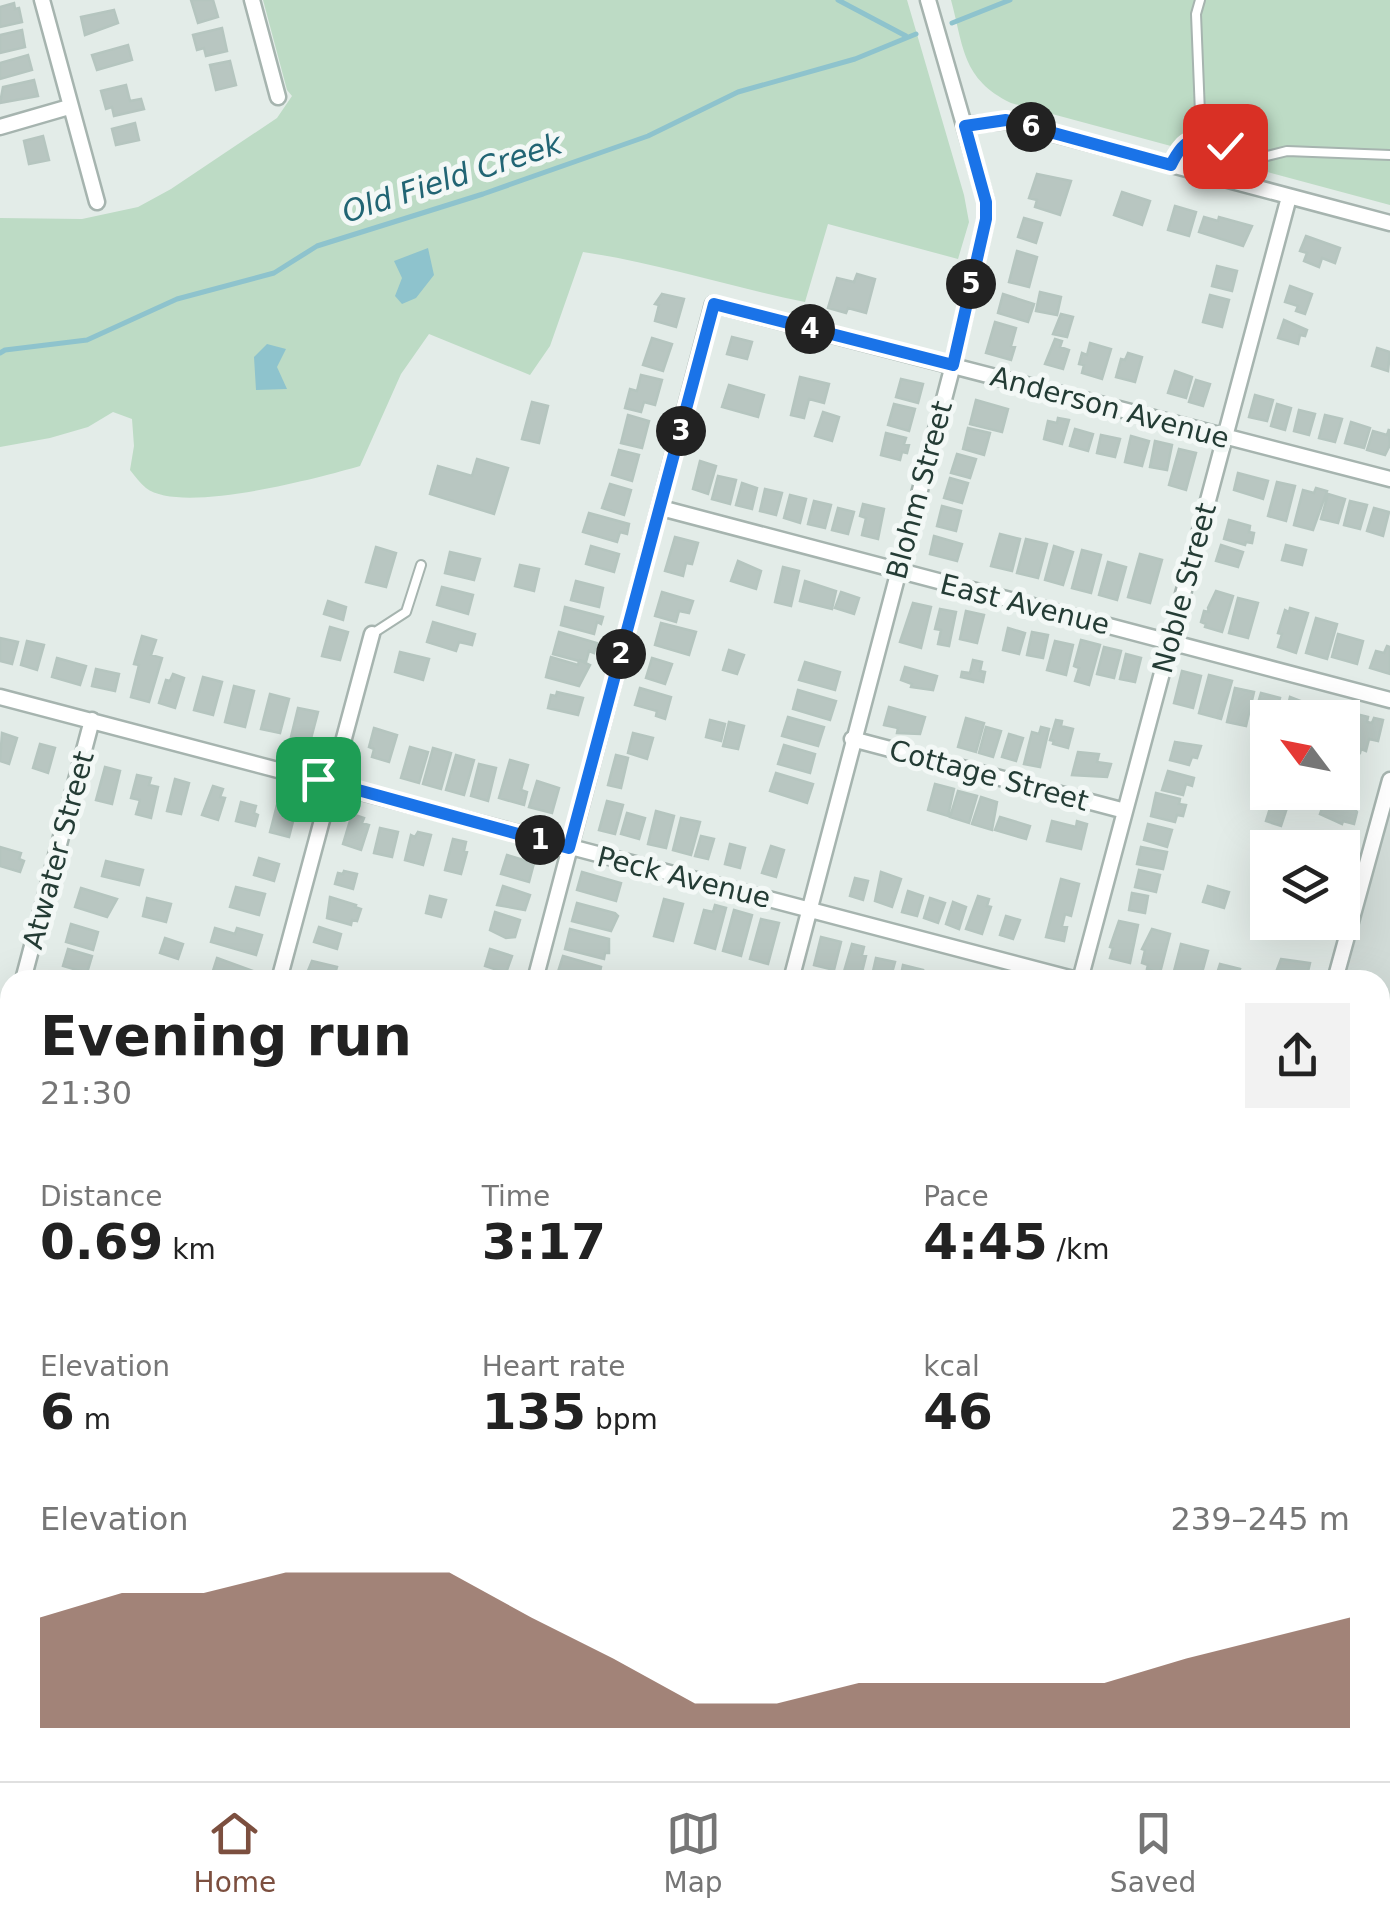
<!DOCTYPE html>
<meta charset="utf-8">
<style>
body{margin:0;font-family:"DejaVu Sans",sans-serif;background:#f2f2f2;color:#222;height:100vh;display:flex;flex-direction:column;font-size:38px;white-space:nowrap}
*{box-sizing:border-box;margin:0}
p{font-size:32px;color:#767676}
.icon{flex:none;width:55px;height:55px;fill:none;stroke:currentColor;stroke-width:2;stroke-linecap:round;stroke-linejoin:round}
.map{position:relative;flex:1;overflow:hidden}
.details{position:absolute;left:0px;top:970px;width:1390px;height:812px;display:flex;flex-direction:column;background:#fff;border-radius:30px 30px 0 0;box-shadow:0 10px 40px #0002}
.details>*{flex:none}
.needle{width:65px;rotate:302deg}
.tools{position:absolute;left:1250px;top:700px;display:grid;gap:20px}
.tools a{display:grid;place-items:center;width:110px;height:110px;border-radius:0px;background:#fff;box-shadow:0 10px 40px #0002;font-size:50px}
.pin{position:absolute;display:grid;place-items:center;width:85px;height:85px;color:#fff;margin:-42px;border-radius:20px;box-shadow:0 5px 15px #0006}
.km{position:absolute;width:50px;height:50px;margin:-25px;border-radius:50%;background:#222;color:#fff;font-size:28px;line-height:50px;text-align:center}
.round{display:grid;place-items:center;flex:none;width:105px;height:105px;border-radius:0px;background:#f2f2f2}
.summary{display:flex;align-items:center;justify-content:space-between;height:170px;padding:0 40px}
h1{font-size:55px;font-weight:700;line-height:75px}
.metrics{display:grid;grid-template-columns:repeat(3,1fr);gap:15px;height:170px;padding:10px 40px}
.metrics div{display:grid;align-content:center}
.metrics b{font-size:50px;font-weight:700}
.metrics small{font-size:28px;font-weight:400}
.metrics p{font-size:28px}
.chart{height:280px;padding:20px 40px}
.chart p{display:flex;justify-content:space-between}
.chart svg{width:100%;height:180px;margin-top:10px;fill:#7c4f3f;opacity:.7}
.tab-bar{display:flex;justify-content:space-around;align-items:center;height:140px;border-top:2px solid #e0e0e0;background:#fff;font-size:28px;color:#767676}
.tab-bar a{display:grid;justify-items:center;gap:5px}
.tab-bar .on{color:#7c4f3f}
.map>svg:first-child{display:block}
</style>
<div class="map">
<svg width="1390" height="1781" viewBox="0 0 1390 1781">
<rect width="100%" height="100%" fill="#e3ece8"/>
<path fill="#d1dbd7" d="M1390,811V1052L1380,1050V980H1345Z"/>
<path fill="#bddbc5" d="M263,0H907L964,195L969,222L958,259L828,224L805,302C730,287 658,263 583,252L550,346L530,375L429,334L401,374L360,466C318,478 181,515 146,488C140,483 135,476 130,470L134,446L132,419L113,412L88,427L50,438L0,447V218L82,219L138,207L171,189L277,118L292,96L287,90Z
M951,0H1390V205L1011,103C962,79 964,48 951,0Z"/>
<path fill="#8ec3cd" d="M428,248L434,275L416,298L402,304L395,296L402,278L394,261Z
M267,344L286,349L277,367L287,389L256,390L254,357Z"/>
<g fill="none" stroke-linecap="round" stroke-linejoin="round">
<path stroke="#8ec3cd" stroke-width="5" d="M838,0L906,36
M952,23L1010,0
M0,353L5,350L87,340L177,299L274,273L317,246L483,194L648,136L738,92L855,59L916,34"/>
</g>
<path fill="#b8c6c1" stroke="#b5c5bf" stroke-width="2.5" d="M191,0H213L218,17L198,23Z
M14,3L15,9L19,8L22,22L0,27V7Z
M114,10L118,23L85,35L81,17Z
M222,28L227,51L206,56L204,48L197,50L193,35Z
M22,30L25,47L0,53V35Z
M128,45L132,60L97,70L92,55Z
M28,55L32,70L0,79V63Z
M230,61L236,85L216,90L210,65Z
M34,80L38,96L0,103L3,87Z
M126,85L130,101L141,99L144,109L114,116L112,107L106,109L101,91Z
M135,123L139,140L116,145L112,129Z
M43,136L49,160L29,164L24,141Z
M1037,174L1071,181L1060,215L1035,207L1037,200L1029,198Z
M1122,192L1150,201L1142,225L1114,215Z
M1175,206L1196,212L1189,236L1168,230Z
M1204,217L1218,221L1219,217L1252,226L1243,246L1199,232Z
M1024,218L1042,223L1036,243L1018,237Z
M1306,236L1340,248L1335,263L1322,258L1319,267L1304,261L1307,253L1300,251Z
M1017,251L1037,257L1029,287L1009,282Z
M1217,266L1237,271L1232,291L1212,286Z
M857,274L875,279L866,313L848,308L846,313L828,308L837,278L854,282Z
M1290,286L1312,294L1305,314L1296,311L1298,306L1285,302Z
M1040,292L1061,297L1057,315L1036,311Z
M662,294L684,299L676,327L655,321L659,305L655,304Z
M1003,294L1034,304L1028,322L998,313Z
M1210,295L1229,300L1222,327L1203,322Z
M1061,314L1073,317L1067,337L1053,334Z
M1284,320L1307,330L1305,336L1300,335L1298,344L1278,338Z
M995,322L1016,328L1011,346L1015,347L1011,360L986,353Z
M732,337L752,342L747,359L727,354Z
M652,338L672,344L663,371L643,365Z
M1055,339L1062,341L1060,347L1069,350L1063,369L1045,364Z
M1090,343L1111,349L1102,379L1082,373L1084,365L1079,364L1082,353L1087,355Z
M1377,348L1390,352L1388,371L1372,366Z
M1128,353L1142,357L1135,382L1116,377L1121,359L1125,360Z
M1175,371L1192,377L1186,398L1168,393Z
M641,375L662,380L655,405L644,402L641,412L625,408L630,389L637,391Z
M800,377L829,384L824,403L809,399L804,418L791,415Z
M901,379L923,384L918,403L896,397Z
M1196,380L1210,384L1203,406L1189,402Z
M729,385L764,395L758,417L722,407Z
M1255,395L1273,400L1267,421L1249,417Z
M976,400L1008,409L1002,432L970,424Z
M532,402L548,406L539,443L522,439Z
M894,404L915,409L909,431L888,425Z
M1277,404L1291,408L1285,430L1271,426Z
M1299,410L1315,414L1309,435L1294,431Z
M823,412L839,417L832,441L815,436Z
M628,415L649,421L642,448L621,443Z
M1325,415L1342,419L1335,442L1319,438Z
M1058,418L1069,420L1062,444L1044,439L1048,421L1057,423Z
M1351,422L1370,428L1364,448L1345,443Z
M968,428L990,433L984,455L963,449Z
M1075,429L1093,434L1088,451L1070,446Z
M1389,429L1390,445L1385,455L1367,450L1373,431L1387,435Z
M886,433L906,438L904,444L909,445L907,453L902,452L900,460L881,455Z
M1101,435L1120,439L1115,457L1097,453Z
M1131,436L1149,441L1142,466L1125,462Z
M1155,441L1172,445L1167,470L1150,467Z
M1179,449L1196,453L1186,490L1169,485Z
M619,450L639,455L632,481L612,475Z
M957,454L976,459L970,478L951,473Z
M477,459L508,468L494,514L430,494L438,466L472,476Z
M700,461L716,466L708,494L693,489Z
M1238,473L1268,481L1263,499L1234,490Z
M718,476L736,480L730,504L712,499Z
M950,478L968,483L962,503L944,498Z
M1277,482L1295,486L1286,521L1268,516Z
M742,483L757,488L752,509L736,505Z
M610,484L631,490L624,515L602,508Z
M1316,488L1327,491L1313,530L1294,525L1303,490L1314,493Z
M765,489L782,493L776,515L760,511Z
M1328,494L1345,499L1338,523L1321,519Z
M790,495L806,499L800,523L784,518Z
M814,501L831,505L825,528L808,524Z
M1350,501L1367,505L1360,529L1344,525Z
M863,504L884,509L878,539L862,535L866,518L860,516Z
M942,506L961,511L956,531L937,526Z
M838,508L854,512L848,534L832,530Z
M1374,508L1389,512L1383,536L1367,531Z
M589,513L629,524L627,534L620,532L617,542L583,532Z
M1229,520L1250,526L1249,532L1254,533L1252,543L1246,542L1245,545L1224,539Z
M1000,534L1020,539L1012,571L991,566Z
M934,536L962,544L957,561L930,554Z
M675,537L698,543L692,564L686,563L683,576L665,571Z
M1026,539L1047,544L1038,578L1017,573Z
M1221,545L1243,552L1238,567L1216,561Z
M1286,545L1306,550L1302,565L1282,560Z
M591,546L619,554L614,572L586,564Z
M1054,546L1073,552L1063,585L1045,580Z
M376,547L396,553L386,587L366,582Z
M1082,550L1101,555L1091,593L1072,588Z
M450,552L480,559L474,580L445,573Z
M1140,554L1162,560L1150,603L1128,597Z
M738,561L761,571L756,589L731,581Z
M1108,562L1126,567L1117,600L1099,595Z
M520,565L539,569L534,591L515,586Z
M783,567L799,571L791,606L775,602Z
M576,581L603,588L599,607L571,600Z
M805,581L836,591L832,609L800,601Z
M442,587L473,595L468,614L437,605Z
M1216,591L1233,596L1222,632L1205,627L1206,624L1201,622L1204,611L1209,612L1208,608Z
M662,592L693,601L689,613L679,611L676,622L655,616Z
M841,592L859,598L854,614L835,608Z
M1238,598L1258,603L1248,638L1229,633Z
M328,601L346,607L343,620L324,614Z
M913,603L931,607L921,648L900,642Z
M565,607L603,617L601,624L597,622L594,634L561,625Z
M1290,608L1308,613L1296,653L1278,647L1282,634L1278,633L1285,610L1289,612Z
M940,609L956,612L949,646L938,644L941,630L935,629Z
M966,611L984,615L977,643L960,639Z
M1316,618L1337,624L1327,659L1306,653Z
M433,622L475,634L472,645L459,642L456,651L427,642Z
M661,623L696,632L689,655L655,645Z
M330,627L348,632L340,660L322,656Z
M1008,628L1025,633L1019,654L1003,650Z
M559,632L597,643L594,653L589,651L586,662L579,660L590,665L579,686L546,677L551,657L578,665L579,661L553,654Z
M1032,632L1048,635L1043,658L1027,655Z
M1338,634L1363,641L1357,664L1332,657Z
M142,636L156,640L151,655L162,658L149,702L131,697L139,665L134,664Z
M0,638L18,642L12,664L0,661Z
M1081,640L1100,645L1089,685L1075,681L1079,668L1074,666Z
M27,641L44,645L37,670L21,665Z
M1055,641L1073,645L1066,675L1047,670Z
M1387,646L1390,647V674L1370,668L1376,651L1384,653Z
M1104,647L1121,651L1114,678L1097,674Z
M729,650L744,655L737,674L723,670Z
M400,652L429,659L423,680L395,672Z
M1126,654L1141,658L1135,682L1120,679Z
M57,658L86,666L80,685L52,677Z
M652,658L672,664L665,684L646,678Z
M973,660L982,662L980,671L985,672L983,682L961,677L962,672L970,673Z
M805,662L840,672L835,690L799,680Z
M905,667L937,676L933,690L911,687L912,684L901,680Z
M96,669L119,674L115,691L92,686Z
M1182,671L1201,676L1193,708L1174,703Z
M173,674L184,678L175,708L159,703L166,680L170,681Z
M1209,675L1232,681L1221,719L1199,713Z
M203,677L222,682L213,715L194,710Z
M234,686L254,691L245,727L225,722Z
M640,688L671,697L665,719L656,716L657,711L635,705Z
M1235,688L1254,692L1246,726L1227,722Z
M798,690L836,701L830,720L793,709Z
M557,692L583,698L578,715L548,708L551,695L556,696Z
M1261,693L1280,698L1275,718L1255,713Z
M270,694L289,699L280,733L261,729Z
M1290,697L1311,705L1308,718H1285Z
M889,707L925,717L920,734L897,733L898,728L884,725Z
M298,708L318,712L308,750L289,745Z
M1356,714L1368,717L1367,722L1372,723L1374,718L1383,720L1378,741L1369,739L1366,751L1361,749L1360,753L1347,750Z
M788,717L824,727L818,746L782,736Z
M966,718L984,723L976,752L958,747Z
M710,720L725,724L721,741L706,737Z
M1056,720L1062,721L1061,726L1073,729L1068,748L1053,744L1054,741L1050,740Z
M729,722L744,726L738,749L723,746Z
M986,727L1001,731L993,757L979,753Z
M1041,727L1049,729L1040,767L1024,764L1032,732L1039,734Z
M374,728L397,735L389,762L372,757L374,749L369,747Z
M2,733L17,738L9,764L0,761Z
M633,733L653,738L647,759L628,753Z
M1009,734L1023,738L1016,761L1002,757Z
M1175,742L1201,746L1197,758L1192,757L1189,765L1170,760Z
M40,744L55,748L48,773L33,768Z
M784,745L815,754L810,773L778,764Z
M410,747L428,752L419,783L401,778Z
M433,748L451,753L441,789L423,784Z
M1078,752L1099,754L1097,762L1111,764L1107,777L1072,775Z
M456,755L474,760L464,795L446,790Z
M616,755L628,758L621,788L608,785Z
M510,760L528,765L521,790L527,792L524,805L499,798Z
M479,764L496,768L488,801L471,796Z
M105,767L120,771L112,804L96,800Z
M1168,771L1194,778L1192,786L1186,784L1183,795L1162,790Z
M776,773L813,784L807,803L770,791Z
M137,775L151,778L149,785L158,787L151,818L136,814L140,800L131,798Z
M175,779L189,783L181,814L167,811Z
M537,781L559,788L552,813L529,807Z
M935,784L954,789L948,816L928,810Z
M213,786L223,789L220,797L225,798L218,820L202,815Z
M958,791L977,796L969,823L950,817Z
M1275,792L1291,796L1281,826L1266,821Z
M1156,793L1180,799L1179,804L1186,805L1183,816L1177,815L1175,822L1151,816Z
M981,797L997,802L992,830L972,824Z
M1325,800L1354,808L1357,812L1354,824L1343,821L1342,824L1320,814Z
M607,801L623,805L615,834L599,830Z
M241,802L256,806L254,813L258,815L255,826L236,821Z
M277,805L296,810L289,837L270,832Z
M656,811L674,816L666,848L648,844Z
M627,813L645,818L639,839L621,834Z
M352,814L364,818L362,823L369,825L361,850L343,844Z
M1000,817L1030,826L1026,839L995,830Z
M681,818L700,822L691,855L673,850Z
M1052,821L1076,827L1077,821L1087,824L1081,849L1047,841Z
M1148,824L1172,830L1167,847L1144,840Z
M380,828L398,832L392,857L374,853Z
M418,832L431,835L423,865L405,860L411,835L415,837Z
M701,836L714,839L708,859L695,856Z
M453,839L466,842L464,851L467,852L461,874L445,870Z
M730,844L745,848L740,868L725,864Z
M771,846L784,850L776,877L762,873Z
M0,847L21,853L19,859L24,861L20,872L0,866Z
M1141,847L1167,852L1163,869L1137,864Z
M507,855L534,863L529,882L501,874Z
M259,858L279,864L274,881L254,875Z
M106,861L143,870L139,885L102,876Z
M1139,870L1160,875L1156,892L1135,887Z
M344,871L357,874L353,889L335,884L338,873L343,874Z
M582,872L621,883L616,901L577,890Z
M881,872L901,879L892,907L875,901Z
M855,878L868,881L863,900L850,896Z
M1061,879L1079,884L1071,916L1065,914L1062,926L1067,927L1064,941L1046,937Z
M503,886L530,895L525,910L497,905Z
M1208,886L1229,892L1224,908L1203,902Z
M236,887L265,894L259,915L230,907Z
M81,888L117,899L107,917L75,907Z
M908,891L923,896L917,916L902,912Z
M1132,893L1148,896L1145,913L1129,910Z
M430,896L446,900L441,917L426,913Z
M978,896L989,899L987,906L991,907L982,934L966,929Z
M330,897L356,905L355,907L361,909L357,921L352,920L351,925L327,918Z
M147,898L171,904L166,922L143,916Z
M930,898L945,903L938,923L924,918Z
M664,899L683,904L673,941L654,936Z
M953,902L966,907L959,929L946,924Z
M577,903L615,913L618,916L611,931L572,921Z
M715,905L726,908L715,949L695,943L704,910L713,912Z
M734,910L752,915L741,956L723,951Z
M495,912L520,920L515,937L506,938L490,930Z
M1006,916L1020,920L1013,939L1000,935Z
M761,919L779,923L768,964L750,959Z
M1119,921L1138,925L1130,963L1110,958L1113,948L1110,947Z
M71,924L98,932L93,950L66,942Z
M319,927L341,934L337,949L314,942Z
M215,928L235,934L237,928L262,935L256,955L211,942Z
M570,929L609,939V953H605L604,959L565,949Z
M1152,929L1170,934L1160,973L1147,969L1148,965L1142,963L1145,950L1142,949Z
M821,937L841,942L834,970L814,965Z
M165,938L183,944L178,959L160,953Z
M852,944L864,947L862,955L866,956L861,976L856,974L855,979L843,975Z
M1181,944L1208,951L1200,980H1180L1182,973L1174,971Z
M68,949L92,956L87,973L63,966Z
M490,949L512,956L506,973L485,966Z
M563,956L601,967L600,972L604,973L602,980H574L557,975Z
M217,958L253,971L250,980H231L212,974Z
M876,958L895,962L890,980H871Z
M1281,959L1310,963L1306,980H1273Z
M312,961L337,967L335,974L342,975L341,980L305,978Z
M1220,964L1240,969L1237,980H1215Z
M903,965L923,970L921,980H900Z
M1383,1086L1390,1088V1121L1380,1118Z
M10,1124V1161L0,1158V1147Z
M1381,1390L1390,1393V1418L1380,1415Z
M1380,1483L1390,1485V1532L1380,1529Z
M6,1508L10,1509V1548L0,1544V1524Z
M443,1772H500L497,1781H440Z"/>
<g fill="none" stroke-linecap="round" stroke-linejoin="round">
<g stroke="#a6b4af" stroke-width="12">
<path id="service" d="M1200,0L1196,14L1201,138
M1243,162L1287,151L1390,155
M1171,165C1175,157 1178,149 1184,144C1201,132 1233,144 1243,161C1247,169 1246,178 1245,186
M372,634L406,612L421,565
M1380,1563L1390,1567
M706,1772L733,1781
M666,1781L669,1772"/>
</g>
<g stroke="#a6b4af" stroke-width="19">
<path id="minor" d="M42,0L97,202
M252,0L278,97
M965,125L1006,121L1390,223
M0,127L69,107
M661,508L1390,700
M0,697L1077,980
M852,739L1125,811
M23,980L92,720
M279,980L372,634
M535,980L713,304L1390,479
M791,980L953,365L986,219V201L928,0
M1080,980L1289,197
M1335,980L1390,780
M1380,1059L1390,1062
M0,1065L10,1028
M0,1095L10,1098
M1380,1255L1390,1258
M1380,1462L1390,1464
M5,1781L10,1769
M280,1781L283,1772
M521,1781L525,1772
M780,1781L784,1772
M1045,1781L1049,1772"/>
</g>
<g stroke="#a6b4af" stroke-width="22">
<path id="tertiary" d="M1380,1682L1390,1663
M1380,1755L1390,1735
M1330,1781L1334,1772
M1367,1781L1371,1772"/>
</g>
<g stroke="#a2b7af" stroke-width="25">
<path id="secondary" d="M0,1574L10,1577
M612,1772L638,1781"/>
</g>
<use href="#service" stroke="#fff" stroke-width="8"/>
<use href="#minor" stroke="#fff" stroke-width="14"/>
<use href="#tertiary" stroke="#fff" stroke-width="18"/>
<use href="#secondary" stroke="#fff" stroke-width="20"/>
</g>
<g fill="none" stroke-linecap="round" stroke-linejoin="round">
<g stroke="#fff" stroke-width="20">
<path id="route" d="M318,779L569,848L714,304L953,365L986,219V202L965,126L1006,120L1171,165C1185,136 1196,134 1225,146"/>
</g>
<use href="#route" stroke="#1a73e8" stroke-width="12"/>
</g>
<g text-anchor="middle" stroke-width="10" stroke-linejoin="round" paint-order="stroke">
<g font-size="28" fill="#243c35" stroke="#f3f8f6">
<text transform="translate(1110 407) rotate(15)" y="10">Anderson Avenue</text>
<text transform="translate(919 490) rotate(-75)" y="10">Blohm Street</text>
<text transform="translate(1184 588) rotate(-75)" y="10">Noble Street</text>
<text transform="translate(1025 604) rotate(14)" y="10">East Avenue</text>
<text transform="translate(989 775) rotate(15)" y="10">Cottage Street</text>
<text transform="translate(58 850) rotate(-75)" y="10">Atwater Street</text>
<text transform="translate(684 877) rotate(14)" y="10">Peck Avenue</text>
</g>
<g font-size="30" font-style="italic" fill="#216574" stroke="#f3f8f6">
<text transform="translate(452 178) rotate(-18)" y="10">Old Field Creek</text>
</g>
</g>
</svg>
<div class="tools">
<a><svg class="needle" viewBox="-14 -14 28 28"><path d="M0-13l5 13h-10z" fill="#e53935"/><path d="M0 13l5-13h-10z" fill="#767676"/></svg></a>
<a><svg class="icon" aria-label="layers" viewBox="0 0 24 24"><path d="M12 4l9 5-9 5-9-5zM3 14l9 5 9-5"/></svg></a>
</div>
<div class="pin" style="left:318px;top:779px;background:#1e9e55"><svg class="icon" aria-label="arrive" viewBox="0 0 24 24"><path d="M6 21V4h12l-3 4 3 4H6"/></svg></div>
<div class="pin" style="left:1225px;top:146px;background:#d93025"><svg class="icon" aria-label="check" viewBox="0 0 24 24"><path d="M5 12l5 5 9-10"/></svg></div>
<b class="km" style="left:540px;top:840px">1</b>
<b class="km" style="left:621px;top:654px">2</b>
<b class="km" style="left:681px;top:431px">3</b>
<b class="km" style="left:810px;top:329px">4</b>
<b class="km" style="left:971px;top:284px">5</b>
<b class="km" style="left:1031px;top:127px">6</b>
<section class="details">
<div class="summary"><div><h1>Evening run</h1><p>21:30</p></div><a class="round"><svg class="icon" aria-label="share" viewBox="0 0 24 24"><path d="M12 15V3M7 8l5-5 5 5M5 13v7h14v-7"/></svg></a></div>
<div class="metrics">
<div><p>Distance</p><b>0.69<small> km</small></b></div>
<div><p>Time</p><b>3:17</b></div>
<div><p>Pace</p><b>4:45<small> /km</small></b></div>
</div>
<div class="metrics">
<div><p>Elevation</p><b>6<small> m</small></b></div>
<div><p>Heart rate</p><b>135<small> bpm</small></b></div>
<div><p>kcal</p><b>46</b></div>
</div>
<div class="chart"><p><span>Elevation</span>239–245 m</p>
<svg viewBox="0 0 160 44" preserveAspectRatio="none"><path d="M0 44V17L10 11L20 11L30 6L40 6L50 6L60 17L70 27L80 38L90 38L100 33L110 33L120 33L130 33L140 27L150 22L160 17V44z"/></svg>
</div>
</section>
</div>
<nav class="tab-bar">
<a class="on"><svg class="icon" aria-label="home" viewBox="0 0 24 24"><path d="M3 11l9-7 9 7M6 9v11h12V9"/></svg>Home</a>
<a><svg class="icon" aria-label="map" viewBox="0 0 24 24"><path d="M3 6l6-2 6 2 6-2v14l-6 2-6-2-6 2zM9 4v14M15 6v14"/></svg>Map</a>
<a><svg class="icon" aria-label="saved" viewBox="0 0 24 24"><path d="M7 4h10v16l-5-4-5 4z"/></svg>Saved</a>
</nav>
